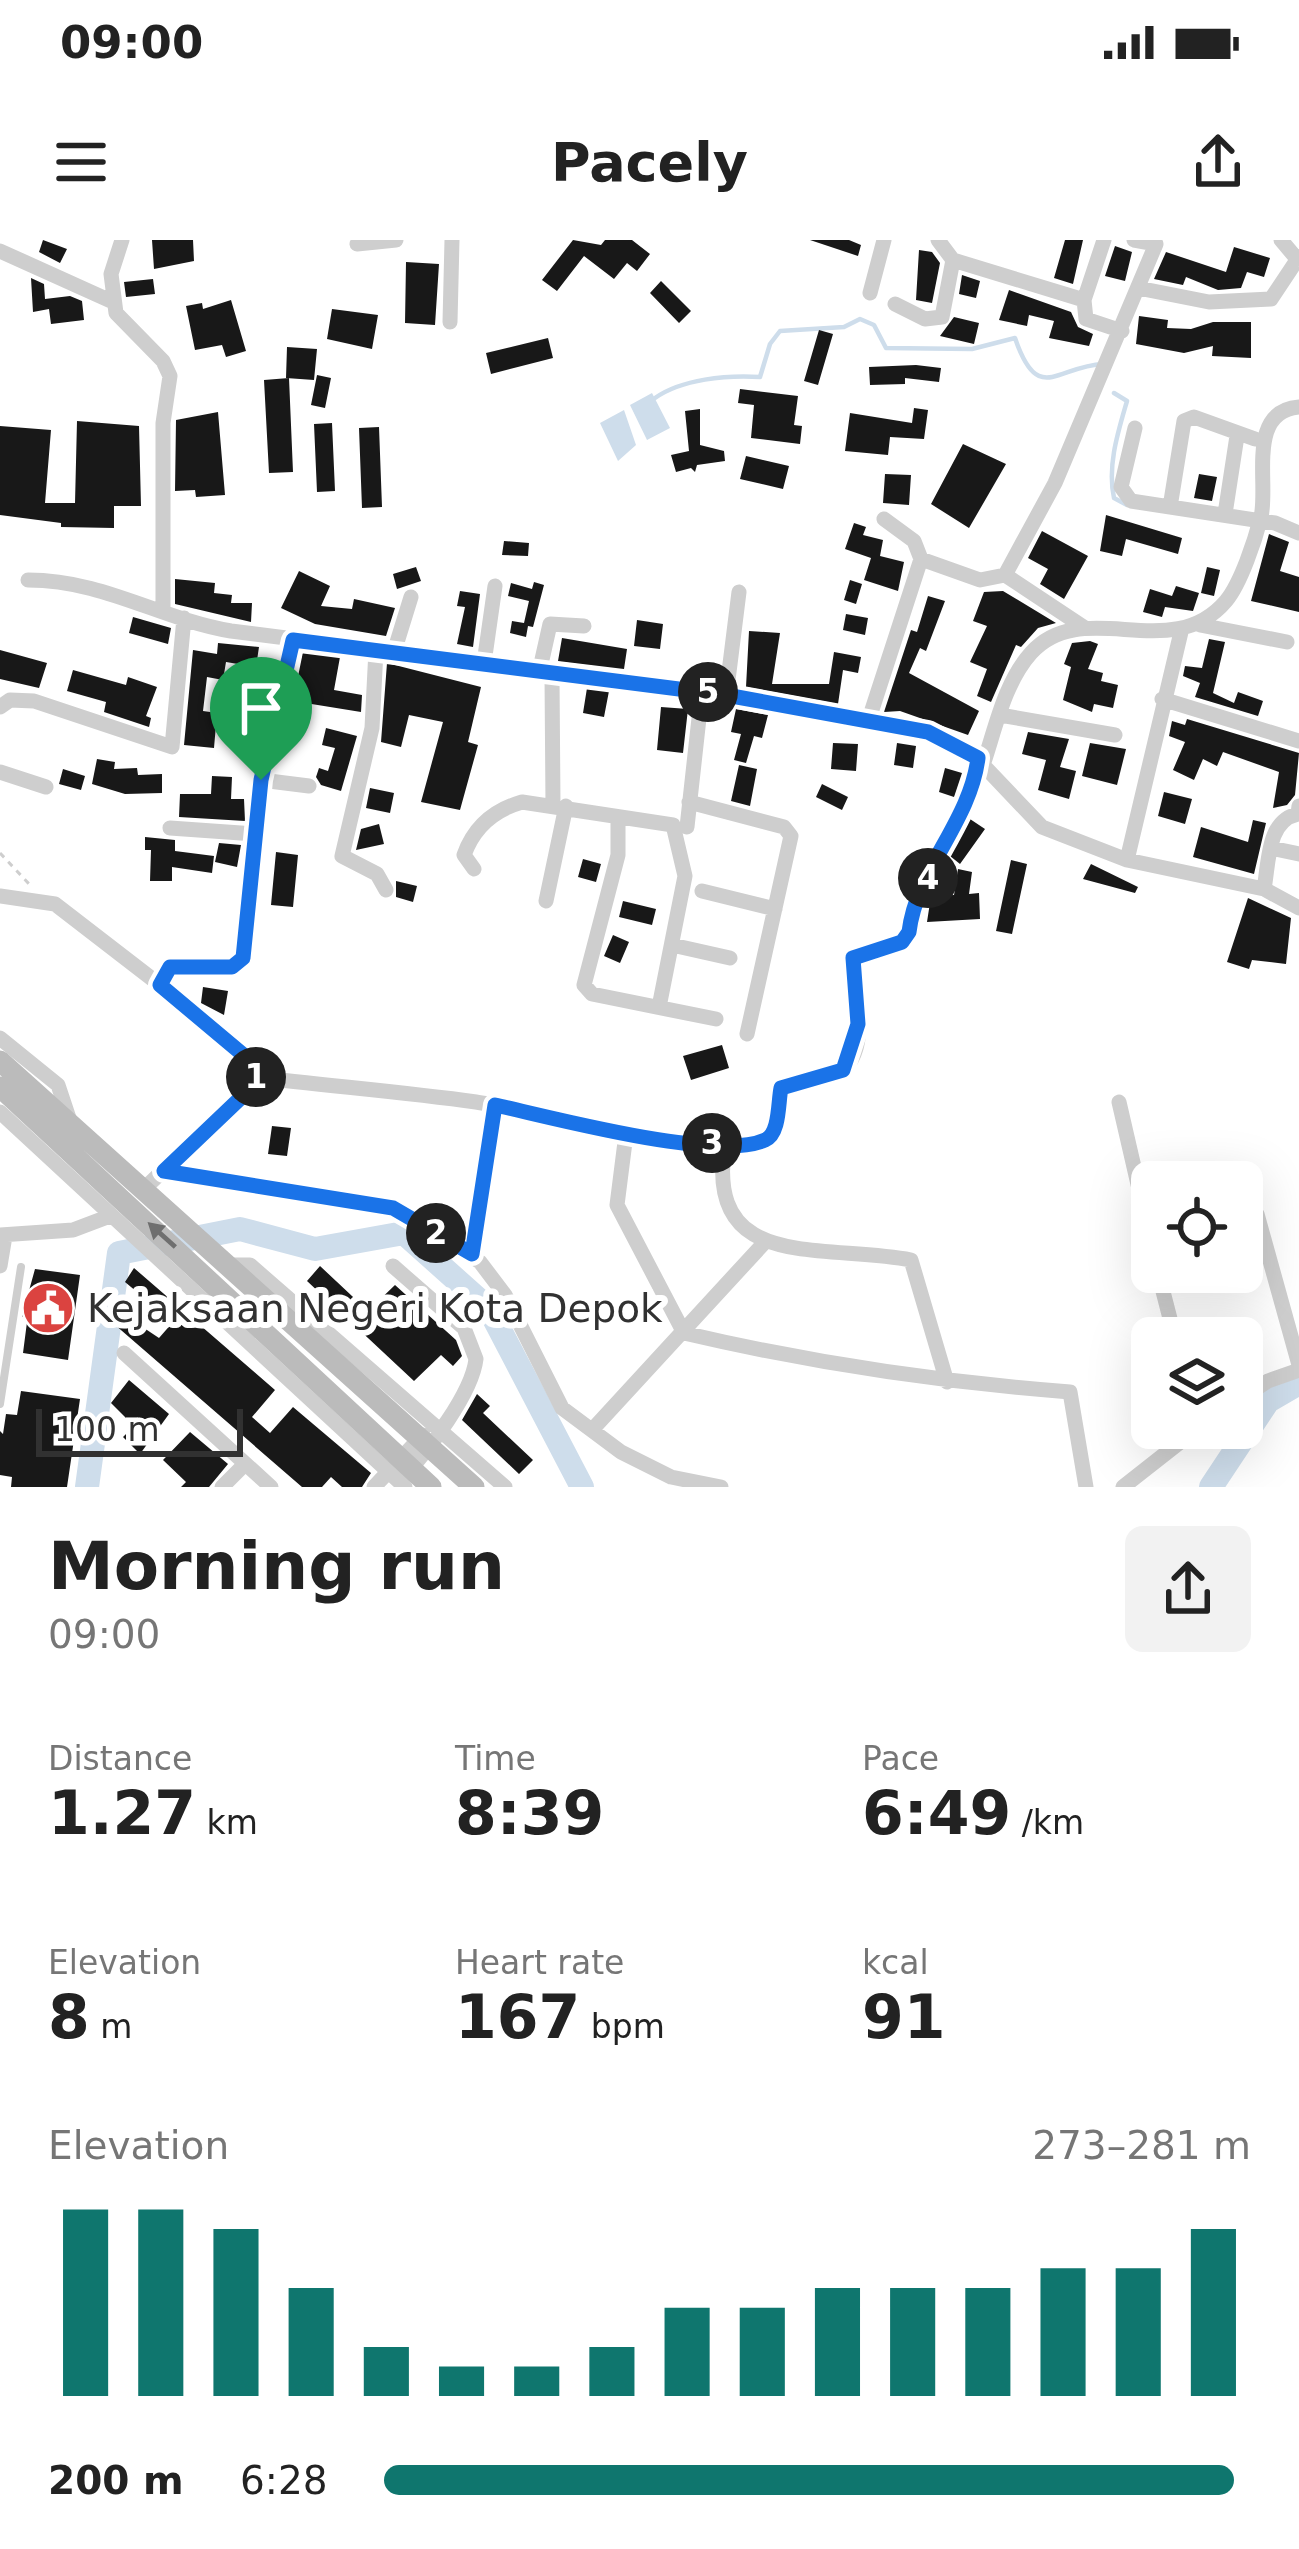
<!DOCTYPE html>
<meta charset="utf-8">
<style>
body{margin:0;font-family:"DejaVu Sans",sans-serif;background:#f2f2f2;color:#222;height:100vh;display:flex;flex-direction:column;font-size:45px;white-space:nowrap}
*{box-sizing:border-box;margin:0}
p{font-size:39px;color:#767676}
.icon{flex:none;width:66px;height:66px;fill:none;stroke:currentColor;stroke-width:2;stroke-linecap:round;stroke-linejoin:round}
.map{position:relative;height:1247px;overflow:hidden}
.side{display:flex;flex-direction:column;background:#fff;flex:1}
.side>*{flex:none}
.controls{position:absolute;left:1131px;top:921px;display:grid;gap:24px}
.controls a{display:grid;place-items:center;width:132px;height:132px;border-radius:18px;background:#fff;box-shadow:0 12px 48px #0002;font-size:60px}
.scale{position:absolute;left:36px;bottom:30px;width:207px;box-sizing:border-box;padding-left:12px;border:6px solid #313131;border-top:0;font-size:33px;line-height:42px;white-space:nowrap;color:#313131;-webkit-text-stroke:9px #fff;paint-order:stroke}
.pin{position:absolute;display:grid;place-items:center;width:102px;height:102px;color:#fff;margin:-123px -51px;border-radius:50% 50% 50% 0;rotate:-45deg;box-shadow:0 0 12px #0007}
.pin .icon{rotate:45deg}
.km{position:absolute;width:60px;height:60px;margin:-30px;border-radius:50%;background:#222;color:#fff;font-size:33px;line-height:60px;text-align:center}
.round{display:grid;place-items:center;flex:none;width:126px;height:126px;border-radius:18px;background:#f2f2f2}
.headline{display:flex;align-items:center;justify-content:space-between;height:204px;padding:0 48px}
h1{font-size:66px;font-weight:700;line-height:90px}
.metrics{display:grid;grid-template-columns:repeat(3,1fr);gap:18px;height:204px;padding:12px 48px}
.metrics div{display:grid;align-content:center}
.metrics b{font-size:60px;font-weight:700}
.metrics small{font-size:33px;font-weight:400}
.metrics p{font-size:33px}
.chart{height:336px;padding:24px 48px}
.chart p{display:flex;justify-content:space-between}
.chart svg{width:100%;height:216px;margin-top:12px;stroke:#0f766e;stroke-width:6}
ul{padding:0 48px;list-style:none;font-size:39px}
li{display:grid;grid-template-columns:192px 144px 1fr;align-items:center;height:90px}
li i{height:30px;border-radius:15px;background:#0f766e}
.status{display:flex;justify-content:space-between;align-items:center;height:84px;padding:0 60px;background:#fff;direction:ltr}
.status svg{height:33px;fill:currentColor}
header{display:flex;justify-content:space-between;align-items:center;height:156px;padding:0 48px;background:#fff;font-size:54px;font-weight:700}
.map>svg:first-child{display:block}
</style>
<div class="status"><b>09:00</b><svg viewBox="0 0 49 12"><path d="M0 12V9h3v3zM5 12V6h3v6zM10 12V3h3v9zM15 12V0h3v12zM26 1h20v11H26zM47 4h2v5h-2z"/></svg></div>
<header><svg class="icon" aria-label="menu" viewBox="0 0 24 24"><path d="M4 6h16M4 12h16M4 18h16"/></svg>Pacely<svg class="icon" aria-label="share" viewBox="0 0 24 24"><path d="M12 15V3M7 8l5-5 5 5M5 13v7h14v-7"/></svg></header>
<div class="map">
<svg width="1299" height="1247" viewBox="0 0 1299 1247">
<rect width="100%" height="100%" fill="#fff"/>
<path fill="#ceddeb" d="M652,153L670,188L647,200L630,165Z
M624,170L636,205L618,221L600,183Z"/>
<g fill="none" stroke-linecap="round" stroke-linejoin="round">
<path stroke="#ceddeb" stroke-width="4.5" d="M1114,153L1127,161C1118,192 1107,226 1114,258L1127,265
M655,158C682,139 726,135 760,137L770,104L780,91L844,87L860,79L874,85L886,108L972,109L1015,98C1038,166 1057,126 1103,124"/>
<path stroke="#ceddeb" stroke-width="24" d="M87,1247L119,1013L240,989L315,1009L404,993L489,1069L582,1247
M1211,1247L1268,1161L1299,1143"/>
</g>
<path fill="#181818" d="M43,0L67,9L60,23L39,12Z
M152,0H193L194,21L154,29Z
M573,0L601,5L605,0H632L650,14L637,31L627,23L614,39L584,16L557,51L542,40Z
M810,0H849L861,5L858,16Z
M1065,0H1083L1073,44L1054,38Z
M1115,6L1132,12L1125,41L1105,36Z
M1234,7L1270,18L1264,37L1247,32L1241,48L1218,50L1186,37L1183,45L1154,39L1166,12L1226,32Z
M919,10L932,12L940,23L932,63L916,60Z
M406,22L439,24L435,85L405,83Z
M962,35L980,41L976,58L959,54Z
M31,38L44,44L45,59L70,56L82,61L84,80L51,84L49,69L33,72Z
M153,39L155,54L126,57L124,42Z
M661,41L691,71L679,83L650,53Z
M1009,50L1071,72L1078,87L1093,94L1089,106L1049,98L1054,81L1029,75L1027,86L999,80Z
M231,60L246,111L226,117L222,105L195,110L186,66L202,63L203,69Z
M332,69L378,75L372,109L327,99Z
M1139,76L1168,80L1167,88L1191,89L1213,82H1251V118L1212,116L1213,106L1184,113L1136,104Z
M954,77L979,83L974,104L940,96Z
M819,90L833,94L818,145L804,141Z
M548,98L553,118L491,134L486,113Z
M287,107L317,109L314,140L286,138Z
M916,125L941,128L939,142L905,138V144L870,145L869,127Z
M317,135L331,138L325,168L311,165Z
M289,138L293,232L269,233L264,140Z
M740,149L798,156L794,185L802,186L800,204L751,198L754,165L738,163Z
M914,168L928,170L924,199L890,197L888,215L845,211L850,173L912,183Z
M700,169V205L724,211L725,221L697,225L695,232L691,228L676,232L671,215L689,211L685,171Z
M218,172L225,255L196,257L195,250L175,251L176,180Z
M77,181L139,186L141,266H114V288L61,287V283L0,275V186L51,190L45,263H75Z
M332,183L335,251L317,252L314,184Z
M379,187L382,267L362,268L359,188Z
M963,204L1006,224L969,288L931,264Z
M746,216L789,226L783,249L740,239Z
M885,234L911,235L909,265L883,263Z
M1199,234L1217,237L1212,261L1194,258Z
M1106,275L1182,298L1178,314L1126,299L1122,316L1100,311Z
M854,283L866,287L863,295L883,300L880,316L904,322L898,351L864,340L871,318L845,309Z
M1042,291L1088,316L1064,359L1040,344L1048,329L1028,318Z
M1269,294L1289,302L1280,331L1299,337V372L1251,361Z
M504,301L529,303L528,316L502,315Z
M416,327L421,341L397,349L393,334Z
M1207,327L1220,330L1214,356L1201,353Z
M299,331L330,346L321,366L352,369L354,359L395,368L386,396L315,384L281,368Z
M175,339L215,343L214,353L232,355L231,363H252L251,382L175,364Z
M850,340L862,344L856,364L844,360Z
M534,342L544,345L533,387L528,386L526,397L510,393L512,381L524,383L529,361L508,356L511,343L532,349Z
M1176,346L1199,353L1193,371L1165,367L1162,377L1143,372L1150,349L1172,356Z
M460,351L480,354L473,407L457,404L465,367L457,366Z
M1003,351L1056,383L1038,388L1021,407L1016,405L991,462L977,456L987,429L970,422L987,386L973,381L984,352Z
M928,356L945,361L926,411L920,408L909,433L979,471L968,495L900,471L884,472L911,390L917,392Z
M846,374L868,378L865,395L843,390Z
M133,377L171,388L168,404L129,393Z
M637,380L663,384L660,409L634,406Z
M749,391L780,393L772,444H829L834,412L861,417L858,433L843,430L838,464L746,447Z
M562,398L627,409L624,429L558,421Z
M1209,399L1225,402L1213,453L1234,463L1238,452L1263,461L1258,476L1195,457L1200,443L1183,436L1185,426L1202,428Z
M1090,401L1098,404L1088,429L1103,433L1101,441L1118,445L1113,468L1094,464L1092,472L1063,460L1071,427L1064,424L1072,403Z
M218,403L259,407L256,427L226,422L223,440L207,437L203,471L217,473L214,508L184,505L193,410L217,414Z
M0,410L47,423L39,448L0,439Z
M303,412L340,417L334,450L362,455L361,472L293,461Z
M387,423L481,447L468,502L478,505L460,570L421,562L443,482L409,475L401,507L381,502Z
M73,430L126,445L128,437L157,447L146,476L151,478L149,487L104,472L106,462L67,451Z
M587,448L609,451L604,477L583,473Z
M661,467L688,469L683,513L657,510Z
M736,469L768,475L762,498L754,496L746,523L734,520L741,494L731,492Z
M1187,479L1299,513L1295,555L1287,565L1273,568L1279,532L1223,512L1217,526L1203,519L1194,540L1173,530L1185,502L1169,496L1172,481L1185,485Z
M326,488L357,496L341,551L321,545L316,537L319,528L328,531L335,508L322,505Z
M1028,492L1069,499L1060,527L1076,531L1069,559L1038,550L1046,520L1022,514Z
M833,503L858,504L856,531L831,529Z
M897,503L916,506L913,528L894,525Z
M1090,503L1126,509L1117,545L1082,536Z
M97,519L115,522L114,529L137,528L138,535L162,534V553L125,554L92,544Z
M739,525L757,529L750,566L731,561Z
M945,528L962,533L954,557L939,552Z
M63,529L85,536L81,550L59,544Z
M212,536L232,537L231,559H244L245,581L179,577L180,554H211Z
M822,544L848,557L842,570L816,557Z
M370,548L394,553L390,573L366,568Z
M1164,552L1192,559L1185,584L1158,576Z
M970,579L985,589L960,624L950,616Z
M1253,580L1266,583L1254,634L1193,617L1201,587L1248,602Z
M379,584L384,604L356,610L361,589Z
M145,597L175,600V611L214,616L212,633L172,627V641H150L151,610H145Z
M219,603L241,605L237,627L215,622Z
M276,612L298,615L293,667L271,665Z
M583,619L601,624L596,642L578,637Z
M1011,620L1027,624L1012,694L996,691Z
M1091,624L1138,647L1135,653L1083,639Z
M958,629L972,632L969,654L979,653L980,679L927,682L931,656L954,655Z
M396,641L417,646L413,662L396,657Z
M1248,658L1291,678L1286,724L1252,720L1249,729L1227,722Z
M623,661L656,669L652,685L619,677Z
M613,695L629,702L620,723L604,716Z
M203,747L228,751L224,775L201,763Z
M722,805L729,828L691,840L683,816Z
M272,886L291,888L287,916L268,914Z
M320,1026L368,1071L395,1045L456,1100L462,1116L453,1126L441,1115L414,1141L307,1041Z
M134,1028L275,1150L252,1177L270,1193L293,1167L371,1233L362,1247H342L331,1237L322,1247H302L114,1084L123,1074L159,1098L173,1082L125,1042Z
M35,1029L80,1035L68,1120L23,1113L27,1082L22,1076Z
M129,1140L169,1174L140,1214L123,1197L134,1186L111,1163Z
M21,1151L80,1159L67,1247H11L12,1237L0,1235V1191L3,1194L6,1174L17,1175Z
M477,1154L490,1166L483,1173L533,1220L519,1234L462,1180Z
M190,1192L228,1224L209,1247H181L186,1242L163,1220Z"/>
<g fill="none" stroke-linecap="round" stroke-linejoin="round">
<path stroke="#cecece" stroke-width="3" stroke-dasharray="6 6" stroke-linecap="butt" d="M0,613L30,645"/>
<path stroke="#cecece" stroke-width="8" d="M0,1164L21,1027"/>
<path stroke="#cecece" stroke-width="15" d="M122,0L111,34L116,73L163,121L170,136L163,183V368
M938,0L953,20L1084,60L1086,79L1122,91
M1281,0L1297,19
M357,4L396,0
M0,11L113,62
M1138,48L1209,62L1271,59L1299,17
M870,53L884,0
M1084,60L1104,0
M895,64L925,79L942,77L953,20
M450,82L452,0
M1135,188L1121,247L1131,261L1275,283L1299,293
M1170,267L1184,181L1194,177L1255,199
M1225,274L1237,196
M921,319L980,340L1005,335L1085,388
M1005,335L1055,243L1156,4L1134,0
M28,340C104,340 160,379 231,391L702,451L928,492L966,507L1042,587L1127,620L1264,649L1299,668
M1200,385L1287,402
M376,410L372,488L342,616L377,634L386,650
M394,412L411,357
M484,423L495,346
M539,433L550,384L584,386
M552,436L553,565
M726,456L739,352
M1162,459L1299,501
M0,467L10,460L34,461L172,507L184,378
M1000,475L1115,495
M868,482L921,319L914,301L884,279
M984,522C996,486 1005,442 1031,413C1083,355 1171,426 1226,361C1241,343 1255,300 1261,277C1269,244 1246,171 1299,167
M0,532L46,547
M261,540L309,546
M689,562L784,587L791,596L747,794
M618,578V615L584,745L592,754L716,779
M687,587L702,451
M170,588L255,594
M1271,608L1299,614
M1127,620L1181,392
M474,629L464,615C474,587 494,570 522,562L673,585L685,636L659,767
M1264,649C1269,622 1267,580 1298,574L1299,566
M702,651L775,669
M0,656L55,664L160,745
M546,661L566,566
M672,705L730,718
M0,798L58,845L70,881
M255,837C329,846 403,852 476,862C533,870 720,924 766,899C780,892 778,863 781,848C797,837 818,842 836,834C873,817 855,748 853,718L902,702L909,692C917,627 969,582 978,518
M1119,862L1152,1005
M0,872L405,1247
M626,894L617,965L684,1093C812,1123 939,1142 1070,1152L1086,1247
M725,904C704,1033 823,1003 911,1020L947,1142
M164,930L393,968L480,1022L505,1055L562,1168L621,1212L671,1237L721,1247
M145,948L254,843L253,823L160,745L169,727H232L243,718L261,540L293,400
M1257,974L1299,1125
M0,995L73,990L110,976
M472,1014L495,865
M229,1025H250L505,1247
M0,1026L5,996
M393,1026L464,1088L476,1119C472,1154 428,1210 405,1235
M1158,1032L1175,1098
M124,1113L271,1247
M1242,1158L1268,1141L1299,1130
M592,1190L765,1002
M222,1247L245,1224
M374,1247L423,1195
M1123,1247L1198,1188"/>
<path stroke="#bbb" stroke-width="21" d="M0,821L474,1247
M0,847L431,1247"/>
</g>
<defs><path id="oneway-solid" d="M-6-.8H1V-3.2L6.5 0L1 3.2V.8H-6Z" transform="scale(3)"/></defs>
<use fill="#6f6f6f" href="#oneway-solid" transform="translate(162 995) rotate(-138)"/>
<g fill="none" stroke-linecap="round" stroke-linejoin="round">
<g stroke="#fff" stroke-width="24">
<path id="route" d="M293,400L726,455L928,492L978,518C970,582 917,628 909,692L902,702L853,718L858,784L843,830L781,848C778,862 780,894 765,900C716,922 551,877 495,865L472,1014L393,968L164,931L250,849L253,823L160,745L170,727H232L243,718L261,540Z"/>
</g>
<use href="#route" stroke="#1a73e8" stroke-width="15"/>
</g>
<defs>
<g id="civic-disc" transform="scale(2.7)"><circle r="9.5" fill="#db4340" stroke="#fff"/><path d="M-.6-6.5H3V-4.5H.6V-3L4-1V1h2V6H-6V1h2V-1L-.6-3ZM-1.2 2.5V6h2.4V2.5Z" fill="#fff"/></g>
</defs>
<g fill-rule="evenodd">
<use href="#civic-disc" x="48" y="1068"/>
</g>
<g text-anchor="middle" stroke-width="12" stroke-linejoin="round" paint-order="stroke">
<g font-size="39" fill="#313131" stroke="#fff" text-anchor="start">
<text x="87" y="1082">Kejaksaan Negeri Kota Depok</text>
</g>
</g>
</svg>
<div class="controls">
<a><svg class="icon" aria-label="locate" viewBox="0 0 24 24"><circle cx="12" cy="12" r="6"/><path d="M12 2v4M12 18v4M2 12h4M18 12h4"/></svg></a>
<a><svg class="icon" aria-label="layers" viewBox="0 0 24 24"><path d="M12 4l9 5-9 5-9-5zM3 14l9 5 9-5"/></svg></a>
</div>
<div class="scale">100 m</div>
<div class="pin" style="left:261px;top:540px;background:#1e9e55"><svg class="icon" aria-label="arrive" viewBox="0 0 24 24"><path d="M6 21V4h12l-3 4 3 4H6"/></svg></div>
<b class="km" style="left:256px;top:837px">1</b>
<b class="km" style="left:436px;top:993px">2</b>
<b class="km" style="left:712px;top:903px">3</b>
<b class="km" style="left:928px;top:638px">4</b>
<b class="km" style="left:708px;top:452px">5</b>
</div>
<section class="side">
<div class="headline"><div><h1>Morning run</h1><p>09:00</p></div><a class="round"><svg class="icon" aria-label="share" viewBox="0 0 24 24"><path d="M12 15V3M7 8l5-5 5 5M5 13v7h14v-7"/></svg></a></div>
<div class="metrics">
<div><p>Distance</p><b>1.27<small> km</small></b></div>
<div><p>Time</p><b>8:39</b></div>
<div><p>Pace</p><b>6:49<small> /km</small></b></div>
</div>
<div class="metrics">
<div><p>Elevation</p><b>8<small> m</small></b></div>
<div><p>Heart rate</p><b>167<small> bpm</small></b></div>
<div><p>kcal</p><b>91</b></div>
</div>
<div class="chart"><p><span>Elevation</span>273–281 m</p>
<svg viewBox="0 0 160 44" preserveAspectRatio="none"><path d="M5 44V6M15 44V6M25 44V10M35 44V22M45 44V34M55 44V38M65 44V38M75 44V34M85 44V26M95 44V26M105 44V22M115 44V22M125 44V22M135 44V18M145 44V18M155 44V10"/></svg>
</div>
<ul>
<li><b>200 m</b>6:28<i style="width:98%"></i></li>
</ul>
</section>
